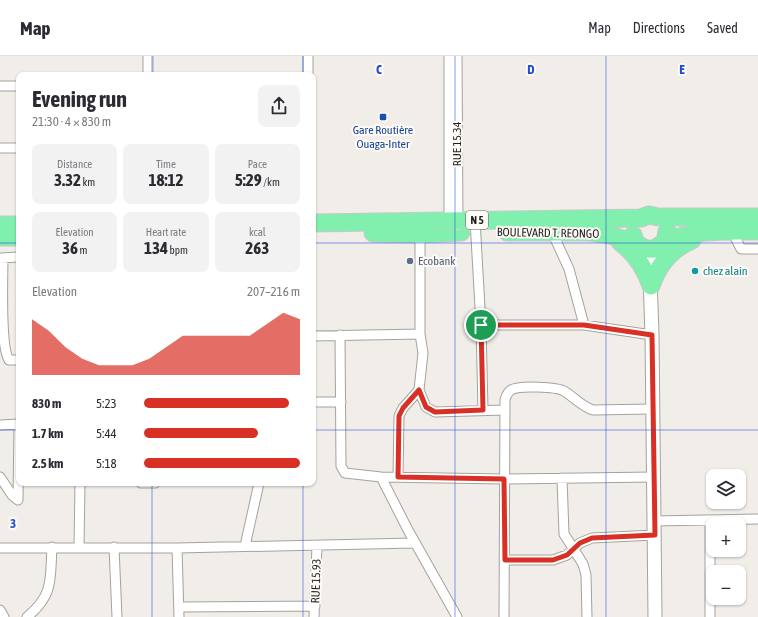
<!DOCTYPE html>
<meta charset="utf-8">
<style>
body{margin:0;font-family:"Asap Condensed",sans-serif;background:#f2f2f3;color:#2b2b33;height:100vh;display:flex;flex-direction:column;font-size:15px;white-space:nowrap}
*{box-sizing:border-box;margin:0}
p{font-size:13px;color:#7c7c81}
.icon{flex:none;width:22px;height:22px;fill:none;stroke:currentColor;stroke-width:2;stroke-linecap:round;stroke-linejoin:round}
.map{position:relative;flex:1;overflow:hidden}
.sheet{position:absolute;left:16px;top:16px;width:300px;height:414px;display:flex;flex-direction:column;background:#fff;border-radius:8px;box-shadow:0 1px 3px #0004}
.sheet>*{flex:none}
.tools{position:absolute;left:706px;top:413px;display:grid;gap:8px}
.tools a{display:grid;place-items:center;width:40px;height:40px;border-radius:8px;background:#fff;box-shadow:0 1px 3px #0004;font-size:20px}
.pin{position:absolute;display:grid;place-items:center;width:34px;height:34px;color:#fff;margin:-17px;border:2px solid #fff;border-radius:50%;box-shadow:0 1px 4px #0007}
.round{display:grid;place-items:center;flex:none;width:42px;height:42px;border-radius:8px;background:#f2f2f3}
.headline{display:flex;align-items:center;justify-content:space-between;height:68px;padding:0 16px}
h1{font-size:22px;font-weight:700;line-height:30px}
.stats{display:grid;grid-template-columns:repeat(3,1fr);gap:6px;height:68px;padding:4px 16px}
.stats div{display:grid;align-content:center;border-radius:8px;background:#f2f2f3;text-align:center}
.stats b{font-size:17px;font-weight:700}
.stats small{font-size:11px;font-weight:400}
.stats p{font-size:11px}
.chart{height:112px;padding:8px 16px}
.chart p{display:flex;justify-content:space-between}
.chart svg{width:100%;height:72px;margin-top:4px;fill:#d93025;opacity:.7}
ul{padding:0 16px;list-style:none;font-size:13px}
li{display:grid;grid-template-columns:64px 48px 1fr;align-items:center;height:30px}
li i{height:10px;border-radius:5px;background:#d93025}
header{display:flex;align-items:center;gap:24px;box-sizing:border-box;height:56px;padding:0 20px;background:#fff;border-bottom:1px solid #e1e1e2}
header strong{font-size:19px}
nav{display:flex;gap:22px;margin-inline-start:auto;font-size:14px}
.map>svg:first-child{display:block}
</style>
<header>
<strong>Map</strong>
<nav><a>Map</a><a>Directions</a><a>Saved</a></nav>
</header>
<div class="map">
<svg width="758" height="561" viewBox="0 0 758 561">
<rect width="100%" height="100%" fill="#f1eeea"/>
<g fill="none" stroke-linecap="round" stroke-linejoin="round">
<g stroke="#a5a29e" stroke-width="11">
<path id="street" d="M148,0V19
M308,0V19
M457,0L458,169
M0,30H19
M0,92H19
M475,164L481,269L483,354
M449,167V0
M732,175L741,193H758
M552,176L569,213L584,269
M0,202L19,201
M3,202C3,222 0,291 9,304H19
M481,269H584L652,279
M340,279L341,410L345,417L381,421L504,423L653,421
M313,280L420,278
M419,334L426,351L435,356L505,354
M313,346H341
M0,369L19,368
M0,421L12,439L18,444
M381,421L408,474L457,561
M398,421L399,360L403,352L419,334L423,297L420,278V178
M562,422L564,478L583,508L586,519L587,561
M141,427H155
M18,444L19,368
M710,464V561
M654,465L758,463
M245,490L259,427
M79,491L80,427
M114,491L117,561
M0,492H177L415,487
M177,492L179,561
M505,504H553L567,499L580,487L592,482L655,479
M179,551L315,550
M0,554L4,561
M27,561C54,539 50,523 52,491
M314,561L317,490
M504,561L505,344C506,340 508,336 511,334C519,329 557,331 564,335C574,341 582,351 593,354L652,353"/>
</g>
<g stroke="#a5a29e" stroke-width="15">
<path id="secondary" d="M650,221L652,279L655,561
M650,222L653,203L658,192"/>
</g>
<g stroke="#c9c9c9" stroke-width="19">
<path id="highway" d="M313,167L641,162L649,159L658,161H758
M0,169H19
M507,176H590L610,179L637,188
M373,177L420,178L461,176
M633,179C635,189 643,194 654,193L665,186L667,175
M0,181H19
M620,186C635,197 645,212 651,230
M665,186C695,173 726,175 758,175
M651,230C658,209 671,193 692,184"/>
</g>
<use href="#street" stroke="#fff" stroke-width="9"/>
<use href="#secondary" stroke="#fff" stroke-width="13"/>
<use href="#highway" stroke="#81efad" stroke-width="17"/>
</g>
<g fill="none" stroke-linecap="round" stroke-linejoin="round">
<g stroke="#fff" stroke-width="8">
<path id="route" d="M481,269H584L652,279L655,479L592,482L580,487L567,499L553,504H505L504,423L398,421L399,360L403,352L419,334L426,351L435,356L483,354Z"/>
</g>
<use href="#route" stroke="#d93025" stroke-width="5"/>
</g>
<path fill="none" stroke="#1d4ed8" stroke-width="1" stroke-opacity="0.55" d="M152,0V19M303,0V19M455,0V561M606,0V561M0,187H19M313,187H758M0,374H19M313,374H758M152,427V561M303,427V561"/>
<rect fill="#1a4fb4" stroke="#fefbf7" stroke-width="1.5" x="379" y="57" width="8" height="8" rx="2"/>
<circle fill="#5c6f8a" stroke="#fefbf7" stroke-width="1.5" cx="410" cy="205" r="4"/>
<circle fill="#0f9aa8" stroke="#fefbf7" stroke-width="1.5" cx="695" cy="215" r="4"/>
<g text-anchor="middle" stroke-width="4" stroke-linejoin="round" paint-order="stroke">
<rect fill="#fefbf7" stroke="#62605e" stroke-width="1" x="466" y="155" width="22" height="18" rx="3"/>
<g font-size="11" font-weight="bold" fill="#1f1e1d">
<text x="477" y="168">N 5</text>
</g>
<g font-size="12" fill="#164399" stroke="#fefbf7">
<text x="383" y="78">Gare Routière<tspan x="383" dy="14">Ouaga-Inter</tspan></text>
</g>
<g font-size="12" fill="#1f1e1d" stroke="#fefbf7">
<text transform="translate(457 88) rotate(-90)" y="4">RUE 15.34</text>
<text transform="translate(548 177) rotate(1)" y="4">BOULEVARD T. REONGO</text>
<text transform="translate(316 525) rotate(-88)" y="4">RUE 15.93</text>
</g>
<g font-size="12" fill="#4e5e75" stroke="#fefbf7" text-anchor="start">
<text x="418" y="209">Ecobank</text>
</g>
<g font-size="12" fill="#0d838f" stroke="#fefbf7" text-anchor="start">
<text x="703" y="219">chez alain</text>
</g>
</g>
<g font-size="13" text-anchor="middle" font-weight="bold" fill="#1d4ed8" stroke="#fefbf7" stroke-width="4" stroke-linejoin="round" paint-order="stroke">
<text x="379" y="18">C</text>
<text x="531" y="18">D</text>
<text x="682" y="18">E</text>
<text x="13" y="472">3</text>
</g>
</svg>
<div class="tools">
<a><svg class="icon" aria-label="layers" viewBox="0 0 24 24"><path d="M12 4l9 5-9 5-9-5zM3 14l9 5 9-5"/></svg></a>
<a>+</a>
<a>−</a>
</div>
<div class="pin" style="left:481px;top:269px;background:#1e9e55"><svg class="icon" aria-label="arrive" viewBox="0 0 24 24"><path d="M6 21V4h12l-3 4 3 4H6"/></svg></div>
<section class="sheet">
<div class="headline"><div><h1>Evening run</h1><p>21:30 · 4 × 830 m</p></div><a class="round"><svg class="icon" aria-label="share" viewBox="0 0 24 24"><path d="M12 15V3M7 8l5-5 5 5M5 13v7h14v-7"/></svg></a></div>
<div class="stats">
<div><p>Distance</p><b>3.32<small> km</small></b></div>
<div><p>Time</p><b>18:12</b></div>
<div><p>Pace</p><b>5:29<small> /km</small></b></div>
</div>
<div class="stats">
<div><p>Elevation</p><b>36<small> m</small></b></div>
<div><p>Heart rate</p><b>134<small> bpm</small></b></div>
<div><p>kcal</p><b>263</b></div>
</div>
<div class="chart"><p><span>Elevation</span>207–216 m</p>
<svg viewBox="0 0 160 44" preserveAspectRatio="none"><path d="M0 44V10L10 17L20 27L30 34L40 38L50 38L60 38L70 34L80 27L90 20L100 20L110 20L120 20L130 20L140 13L150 6L160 10V44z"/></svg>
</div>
<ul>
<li><b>830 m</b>5:23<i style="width:93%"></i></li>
<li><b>1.7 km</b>5:44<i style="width:73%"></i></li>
<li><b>2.5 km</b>5:18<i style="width:100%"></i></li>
</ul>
</section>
</div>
